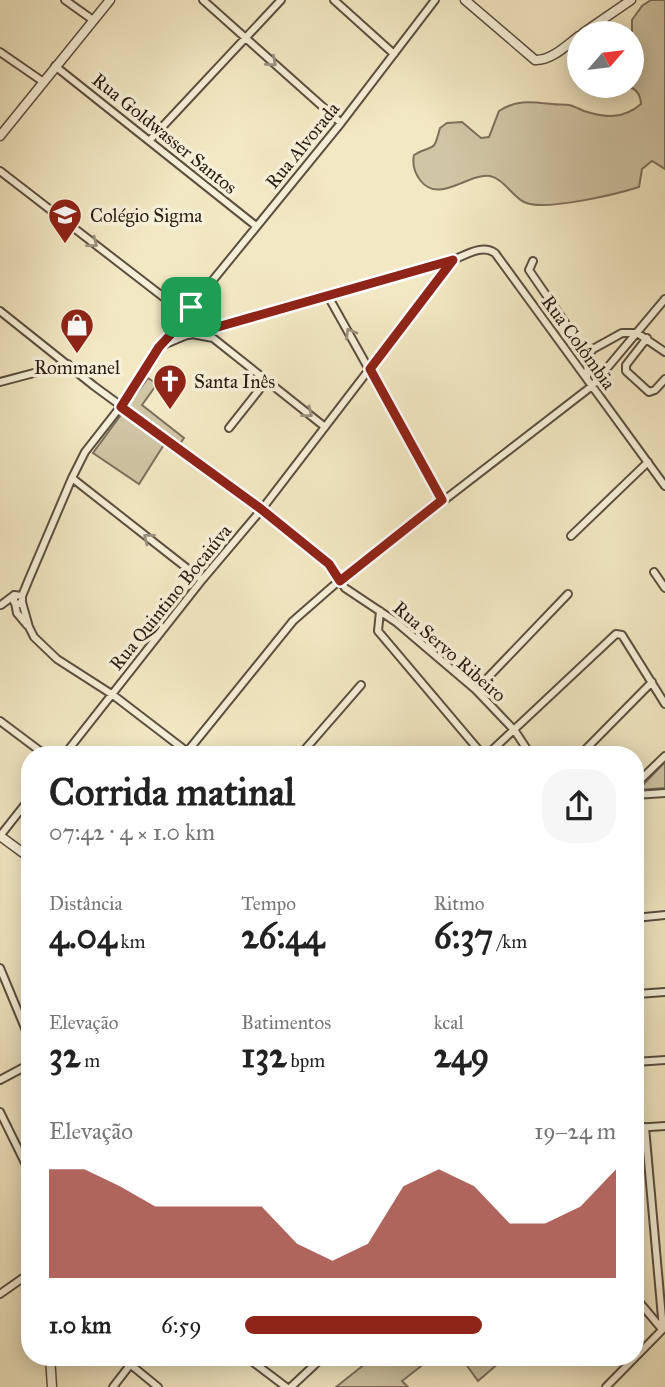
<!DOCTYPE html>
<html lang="pt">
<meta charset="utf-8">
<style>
body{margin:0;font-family:"IM FELL Great Primer",serif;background:#f6f6f6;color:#222;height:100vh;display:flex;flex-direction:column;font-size:26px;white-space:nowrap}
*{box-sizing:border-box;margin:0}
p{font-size:23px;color:#767676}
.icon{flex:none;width:38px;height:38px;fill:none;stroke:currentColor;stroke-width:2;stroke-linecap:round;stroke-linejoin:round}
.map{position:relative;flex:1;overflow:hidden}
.details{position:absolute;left:21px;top:746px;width:623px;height:620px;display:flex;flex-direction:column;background:#fff;border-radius:28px;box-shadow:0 4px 18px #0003}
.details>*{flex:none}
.needle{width:46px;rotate:62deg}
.tools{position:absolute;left:567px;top:21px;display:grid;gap:14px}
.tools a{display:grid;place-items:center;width:77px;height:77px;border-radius:50%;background:#fff;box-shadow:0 4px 18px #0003;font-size:35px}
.pin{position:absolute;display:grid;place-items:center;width:60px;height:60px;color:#fff;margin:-30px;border-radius:14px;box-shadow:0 4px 10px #0006}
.round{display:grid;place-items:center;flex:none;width:74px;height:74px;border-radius:28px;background:#f6f6f6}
.head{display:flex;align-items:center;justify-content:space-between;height:119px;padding:0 28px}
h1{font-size:38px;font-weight:800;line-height:52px}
.stats{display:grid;grid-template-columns:repeat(3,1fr);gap:10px;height:119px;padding:7px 28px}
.stats div{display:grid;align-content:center}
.stats b{font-size:35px;font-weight:800}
.stats small{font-size:19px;font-weight:400}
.stats p{font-size:19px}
.chart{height:196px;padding:14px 28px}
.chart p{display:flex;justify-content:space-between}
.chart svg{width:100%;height:126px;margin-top:7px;fill:#8f2418;opacity:.7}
ul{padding:0 28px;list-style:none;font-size:23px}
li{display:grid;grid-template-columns:112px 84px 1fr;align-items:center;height:52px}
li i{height:18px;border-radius:9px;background:#8f2418}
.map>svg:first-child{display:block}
</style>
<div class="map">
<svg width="665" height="1387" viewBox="0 0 665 1387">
<rect width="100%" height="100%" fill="#f2e8c3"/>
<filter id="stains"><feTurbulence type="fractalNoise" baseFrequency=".00286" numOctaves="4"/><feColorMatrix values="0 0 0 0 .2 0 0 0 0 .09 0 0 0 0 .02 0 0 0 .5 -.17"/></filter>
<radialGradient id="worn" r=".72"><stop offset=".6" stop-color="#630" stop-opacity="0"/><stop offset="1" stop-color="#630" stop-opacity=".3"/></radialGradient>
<path fill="#d0c5a5" stroke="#7d705c" stroke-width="2" d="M651,0H665V169L652,161L642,169L639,187C617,194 543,212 524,202C512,196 504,179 490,176C467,173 439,205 420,180C414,172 412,165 414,155C434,143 433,155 440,128L447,123L462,122L481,138L489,137L499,111C517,99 532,102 552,104C558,105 563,104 569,105C574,106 579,109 584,111C605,118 624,119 641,104C639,73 603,93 585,91L582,86H632V20L642,6Z
M148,378L157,384L142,405L184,438L177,448L141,422L165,443L139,484L93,453Z
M665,762V788L638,790Z
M375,1356H434L402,1381L408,1387H336Z
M460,1356H507L478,1381Z"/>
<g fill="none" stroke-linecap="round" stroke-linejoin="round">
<g stroke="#5c4f40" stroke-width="10">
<path id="minor" d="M65,0L93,20
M203,0L341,123
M334,0L394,54
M0,52L42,81
M55,66L256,226
M150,140L281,0
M0,171L175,306L185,318
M533,261L529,270L588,356
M328,296L442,500
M0,311L94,386L262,509L329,563L345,588L396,622L476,690L515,731L530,754
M179 326a9 9 0 1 1 18 0a9 9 0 1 1-18 0Z
M186,318L191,307L341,123L435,0
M196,321L204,328H214L453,260C466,255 482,244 495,253L665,486
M192,334L213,338L325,427
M647,338L626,365V371L649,392L655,390L665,379
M161,346L187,335
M587,377L588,356L593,349L622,333H637L665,352
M0,382L68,364
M229,428L267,380
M72,478L202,580
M571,536L648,462
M654,572L665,588
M22,596L14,595V602L19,604L22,602V596L29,579L72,478L85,452L121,406L159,347L180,323
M22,602L29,627L34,637L57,659L113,695L190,754
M15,603L17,613L27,625
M1,605L13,596
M380,611L378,631L482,754
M476,690L568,594
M0,721L44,754
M187,752L293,621L333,586L592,386L665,299
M65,754L202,580L262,509L453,260
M301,754L361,685
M488,754L616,634L622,635L665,704
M581,754L652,682
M635,785L665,756
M635,795L665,793
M0,836L30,798
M635,918L665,915
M635,958L638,994
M0,968L30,1040
M637,994L665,992
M635,1062L665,1060
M0,1080L30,1064
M0,1112L30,1173
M645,1127L663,1329
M635,1128L665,1126
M0,1294L30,1273
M635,1297L661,1328
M120,1356L158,1387
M245,1356L286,1387
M305,1356L313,1366
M113,1387L137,1356
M291,1387L324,1356
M606,1387L664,1328"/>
</g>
<g stroke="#5c4f40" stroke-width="11">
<path id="tertiary" d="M465,0L535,60C551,61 567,45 579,36
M583,33L631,0
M0,136L110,0
M0,836L30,858
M50,1356L52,1387"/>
</g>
<use href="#minor" stroke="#f7f0d8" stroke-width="6"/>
<use href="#tertiary" stroke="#f7f0d8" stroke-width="8"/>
</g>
<defs><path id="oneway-chevron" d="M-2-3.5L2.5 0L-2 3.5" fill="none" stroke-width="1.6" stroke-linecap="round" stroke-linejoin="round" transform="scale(1.75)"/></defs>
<g stroke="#9b9180">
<use href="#oneway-chevron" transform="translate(272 62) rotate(41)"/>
<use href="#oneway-chevron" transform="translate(93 243) rotate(38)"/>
<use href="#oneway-chevron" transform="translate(350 333) rotate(-120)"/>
<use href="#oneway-chevron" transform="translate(308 413) rotate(38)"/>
<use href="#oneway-chevron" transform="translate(148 538) rotate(-142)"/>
</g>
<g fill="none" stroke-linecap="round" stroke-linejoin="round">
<g stroke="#fff" stroke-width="14">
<path id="route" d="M453,260L370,369L442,500L340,581L329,564L261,509L121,407L159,347L186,318L191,307L193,318L200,326L214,328Z"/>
</g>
<use href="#route" stroke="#8f2418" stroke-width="9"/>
</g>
<defs>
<g id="school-pin" transform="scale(1.75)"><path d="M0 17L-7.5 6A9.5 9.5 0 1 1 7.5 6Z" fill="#8f2418" stroke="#f7f0d8"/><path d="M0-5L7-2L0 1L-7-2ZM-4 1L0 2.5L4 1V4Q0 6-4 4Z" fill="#fff"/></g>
<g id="shop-pin" transform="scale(1.75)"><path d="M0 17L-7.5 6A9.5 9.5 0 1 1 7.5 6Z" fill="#8f2418" stroke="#f7f0d8"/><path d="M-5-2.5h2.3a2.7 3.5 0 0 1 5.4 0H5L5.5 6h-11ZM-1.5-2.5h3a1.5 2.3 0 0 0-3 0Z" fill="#fff"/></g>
<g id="church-pin" transform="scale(1.75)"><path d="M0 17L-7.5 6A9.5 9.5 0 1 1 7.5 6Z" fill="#8f2418" stroke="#f7f0d8"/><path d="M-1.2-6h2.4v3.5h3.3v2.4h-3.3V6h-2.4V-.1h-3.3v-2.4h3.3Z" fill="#fff"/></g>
</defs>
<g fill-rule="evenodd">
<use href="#school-pin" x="65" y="215"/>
<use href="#shop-pin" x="77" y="325"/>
<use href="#church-pin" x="170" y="381"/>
</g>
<g text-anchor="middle" stroke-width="7" stroke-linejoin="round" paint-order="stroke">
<g font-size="19" fill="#2a1c14" stroke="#f7f0d8">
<text transform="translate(165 133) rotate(39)" y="7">Rua Goldwasser Santos</text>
<text transform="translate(302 145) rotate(-51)" y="7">Rua Alvorada</text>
<text transform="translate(579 342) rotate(54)" y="7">Rua Colômbia</text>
<text transform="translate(170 597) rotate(-51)" y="7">Rua Quintino Bocaiúva</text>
<text transform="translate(450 651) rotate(41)" y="7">Rua Servo Ribeiro</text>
</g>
<g font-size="19" fill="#2a1c14" stroke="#f7f0d8" text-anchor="start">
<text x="90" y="222">Colégio Sigma</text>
<text x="77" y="374" text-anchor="middle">Rommanel</text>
<text x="194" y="388">Santa Inês</text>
</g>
</g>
<rect width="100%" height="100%" filter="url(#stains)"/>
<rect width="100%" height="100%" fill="url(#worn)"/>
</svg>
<div class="tools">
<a><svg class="needle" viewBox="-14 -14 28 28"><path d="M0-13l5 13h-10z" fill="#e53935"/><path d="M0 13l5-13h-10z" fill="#767676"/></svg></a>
</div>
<div class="pin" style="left:191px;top:307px;background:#1e9e55"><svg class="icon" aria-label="arrive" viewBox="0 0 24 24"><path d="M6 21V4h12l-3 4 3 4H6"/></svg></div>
<section class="details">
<div class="head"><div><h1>Corrida matinal</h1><p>07:42 · 4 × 1.0 km</p></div><a class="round"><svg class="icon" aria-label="share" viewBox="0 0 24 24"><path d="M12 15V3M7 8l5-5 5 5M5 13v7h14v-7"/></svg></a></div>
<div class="stats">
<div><p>Distância</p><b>4.04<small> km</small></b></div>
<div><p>Tempo</p><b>26:44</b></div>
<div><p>Ritmo</p><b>6:37<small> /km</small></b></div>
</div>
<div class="stats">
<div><p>Elevação</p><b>32<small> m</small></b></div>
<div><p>Batimentos</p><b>132<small> bpm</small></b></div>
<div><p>kcal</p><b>249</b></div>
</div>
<div class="chart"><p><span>Elevação</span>19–24 m</p>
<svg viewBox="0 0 160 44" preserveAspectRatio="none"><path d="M0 44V6L10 6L20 12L30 19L40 19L50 19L60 19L70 32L80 38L90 32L100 12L110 6L120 12L130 25L140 25L150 19L160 6V44z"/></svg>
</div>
<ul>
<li><b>1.0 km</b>6:59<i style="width:64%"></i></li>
</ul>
</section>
</div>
